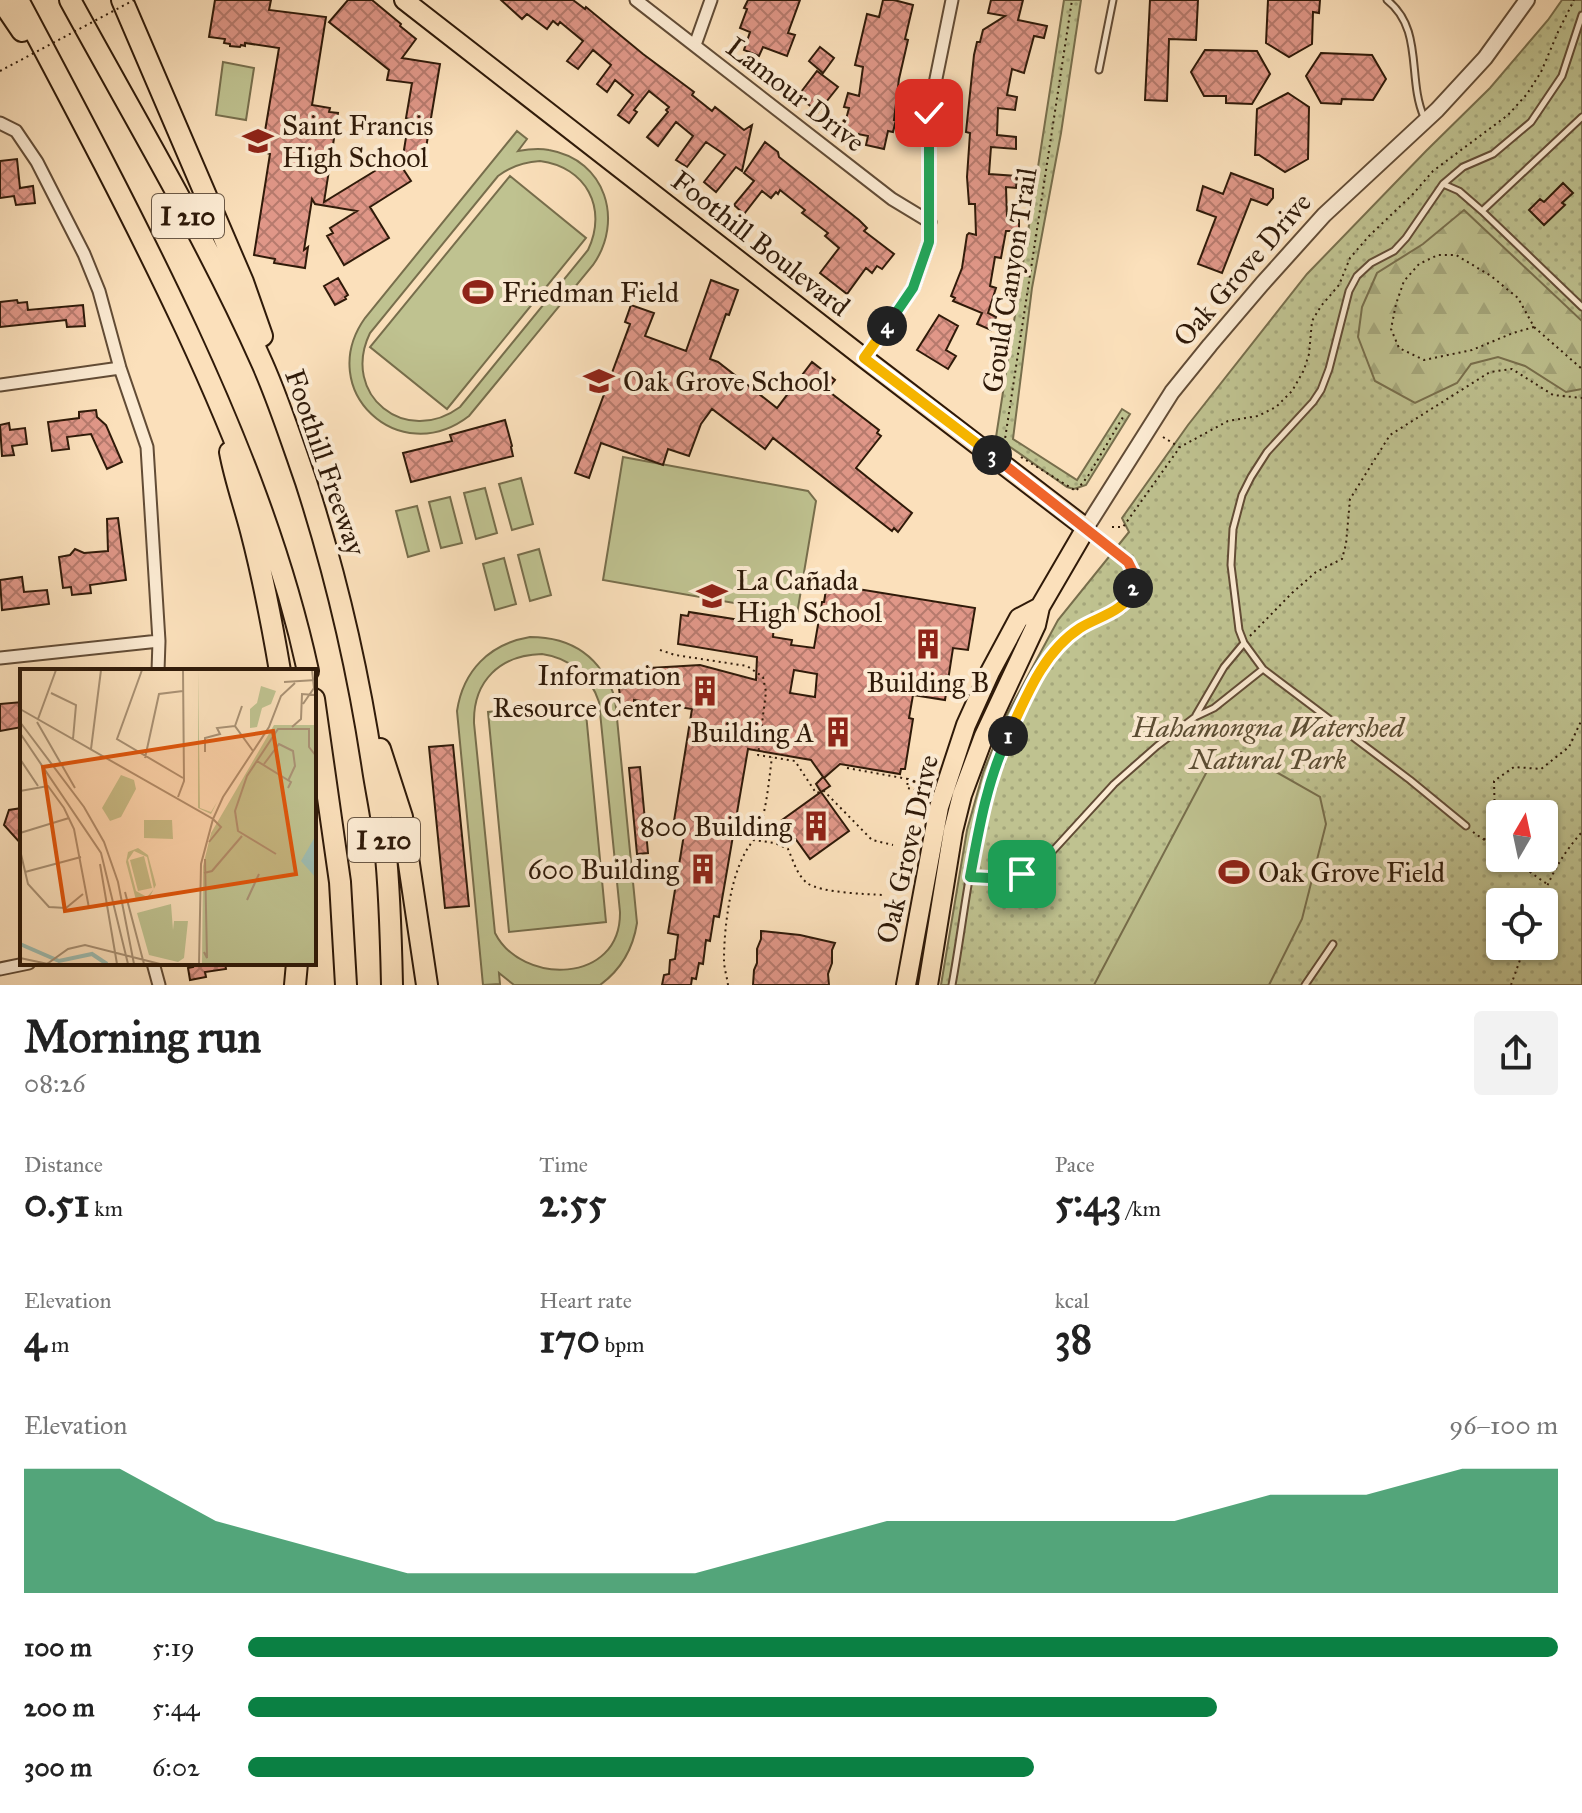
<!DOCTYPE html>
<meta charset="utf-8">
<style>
body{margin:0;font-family:"IM FELL Great Primer",serif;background:#f2f2f2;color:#222;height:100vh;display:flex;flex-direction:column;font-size:30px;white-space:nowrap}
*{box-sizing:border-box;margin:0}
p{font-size:26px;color:#767676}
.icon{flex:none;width:44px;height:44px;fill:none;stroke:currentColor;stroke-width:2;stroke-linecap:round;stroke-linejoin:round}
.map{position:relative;height:985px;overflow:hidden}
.panel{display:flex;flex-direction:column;background:#fff;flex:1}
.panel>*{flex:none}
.needle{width:52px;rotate:9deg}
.fabs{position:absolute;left:1486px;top:800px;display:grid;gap:16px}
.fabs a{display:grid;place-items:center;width:72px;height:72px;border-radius:8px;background:#fff;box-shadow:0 2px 6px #0004;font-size:40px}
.pin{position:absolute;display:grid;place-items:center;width:68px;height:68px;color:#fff;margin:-34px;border-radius:16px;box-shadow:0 4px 12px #0006}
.km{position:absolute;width:40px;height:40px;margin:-20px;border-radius:50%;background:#222;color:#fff;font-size:22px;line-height:40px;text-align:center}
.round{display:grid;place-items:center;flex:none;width:84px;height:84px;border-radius:8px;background:#f2f2f2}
.head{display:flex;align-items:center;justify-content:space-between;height:136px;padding:0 24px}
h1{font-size:44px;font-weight:800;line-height:60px}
.metrics{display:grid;grid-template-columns:repeat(3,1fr);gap:12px;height:136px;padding:8px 24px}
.metrics div{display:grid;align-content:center}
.metrics b{font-size:40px;font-weight:800}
.metrics small{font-size:22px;font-weight:400}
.metrics p{font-size:22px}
.chart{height:224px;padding:16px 24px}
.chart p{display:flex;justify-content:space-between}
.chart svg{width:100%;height:144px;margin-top:8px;fill:#0b8043;opacity:.7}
ul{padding:0 24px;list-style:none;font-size:26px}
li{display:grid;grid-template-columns:128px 96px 1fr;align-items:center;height:60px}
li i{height:20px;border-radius:10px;background:#0b8043}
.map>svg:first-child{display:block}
</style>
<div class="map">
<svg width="1582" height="985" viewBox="0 0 1582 985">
<defs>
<pattern id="grass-dots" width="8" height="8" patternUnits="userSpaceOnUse" patternTransform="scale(2)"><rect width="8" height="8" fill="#bfc290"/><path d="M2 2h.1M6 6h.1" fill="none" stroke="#a4a67b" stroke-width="1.8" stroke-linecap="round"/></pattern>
<pattern id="forest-firs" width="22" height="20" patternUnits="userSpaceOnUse" patternTransform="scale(2)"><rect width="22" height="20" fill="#bfc290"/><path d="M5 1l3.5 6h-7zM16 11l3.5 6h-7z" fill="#a4a67b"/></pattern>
<pattern id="building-cross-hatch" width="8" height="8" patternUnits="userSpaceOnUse" patternTransform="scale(2)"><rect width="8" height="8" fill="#e09788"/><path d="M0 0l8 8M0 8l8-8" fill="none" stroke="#b67a6d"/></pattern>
</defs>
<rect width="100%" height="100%" fill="#fbe0bb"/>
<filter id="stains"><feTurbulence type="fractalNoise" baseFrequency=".0025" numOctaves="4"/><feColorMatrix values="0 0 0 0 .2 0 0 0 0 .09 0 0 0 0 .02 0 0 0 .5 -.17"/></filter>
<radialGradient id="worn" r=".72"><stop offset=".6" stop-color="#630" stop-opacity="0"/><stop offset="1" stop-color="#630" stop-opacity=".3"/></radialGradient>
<path fill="url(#grass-dots)" stroke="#776e4c" stroke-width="2" fill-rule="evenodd" d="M1064,0H1081L1061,133L1032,288L1013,439L1077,480L1122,409L1130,414L1086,485L1074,489L1067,487L996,437Z
M1562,0H1582V985H941L967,830L983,773L1004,720L1058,620L1129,532L1122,518L1188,425L1307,274L1426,151L1490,88L1548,20ZM1500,814H1544V858H1500ZM1500,902H1544V946H1500Z"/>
<path fill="url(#forest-firs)" stroke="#776e4c" stroke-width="2" d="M1464,210L1582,321V389L1566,392L1525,366L1498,357L1471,364L1457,383L1415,403L1375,381L1358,337L1362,307L1377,273L1423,244Z"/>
<path fill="#bfc290" stroke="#776e4c" stroke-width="2" fill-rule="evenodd" d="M223,62L254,68L246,120L216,115Z
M517,131L527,139L518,151C529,149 539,148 549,150C606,160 624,221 593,265L469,416C399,470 314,390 365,318ZM540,161C586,167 608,208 588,250L460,407C406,447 340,395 370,333L498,176C511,166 524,162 540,161Z
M510,176L586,238L447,409L370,347Z
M623,457L808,491L816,501L797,614L603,580Z
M521,478L533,524L512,530L499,484Z
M485,488L497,533L476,539L464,493Z
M450,497L462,543L441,548L429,502Z
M417,506L429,551L408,557L396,511Z
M539,549L551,595L530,601L518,555Z
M504,558L516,604L495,610L483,564Z
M530,637C573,637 601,657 615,698L637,923C633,949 622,969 600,985H514L499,973L500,984L483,985L457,711C463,671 489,644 530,637ZM542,654C570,658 590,675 599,702L620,912C621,985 521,985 495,933L474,723C473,681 500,655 542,654Z
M585,703L606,922L509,932L488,712Z
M1241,752L1320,797L1326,824L1302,919L1269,985H1094L1213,760Z"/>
<path fill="url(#building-cross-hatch)" stroke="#2f1a09" stroke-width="2" fill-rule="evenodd" d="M215,0H271L269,10L326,17L312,105L330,108L329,112L338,113L324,202L396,158L411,181L370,207L389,238L344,265L327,236L333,233L330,228L357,211L315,204L312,199L304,250L308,247L305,268L274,263L275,259L254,255L270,154L267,153L268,144L263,143L279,48L245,43V46L241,45L240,47L230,46V44L224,43L225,39L209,37Z
M348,0H372L401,24L400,26L416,39L402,58L440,64L424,160L403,156L409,119L406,118L412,83L387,80L389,70L329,22Z
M501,0H573L585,9L586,7L643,54L694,92L692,95L712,111L715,107L744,130L752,125L742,171L736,167L716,192L704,182L725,155L706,142L687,167L676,160L693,136L676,122L658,146L647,137L668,112L666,110L669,107L649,91L634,110L637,112L629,123L618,115L633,95L615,80L607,92L597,84L611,65L593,50L578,69L567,61L583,41L560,22L558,25L553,21L547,29L527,14L522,19Z
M748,0H800L788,33L795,35L787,56L763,47L759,56L744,50L750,32L740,28L747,9L744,8Z
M883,0H894L913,5L905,39L908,40L899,79L894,120H896L893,132L888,131L884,149L866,145L868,136L843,131L849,108L844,107L848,93L859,96L863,67L855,65L867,14L879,17Z
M991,0H1023L1018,20L1047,26L1044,38L1034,36L1024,73L1012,69L1007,95L1017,97L1015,110L998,108L997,135L1016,137V149L991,147L989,174L1017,176L1016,188L1006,187L1007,218H1019V231H1006L1001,258L995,257L990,286L996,288L988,313L996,317L991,330L977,324L982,313L953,301L955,298L951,296L962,268L967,235L969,233L976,235L975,204H969L967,177L970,133L966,132L974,55L977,42H980L983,30L1005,16L988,13Z
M1150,0H1198L1196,40L1169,39L1167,101L1145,100Z
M1268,0H1320L1319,13L1313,12L1312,44L1289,57L1266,43Z
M820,47L834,58L823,73L809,61Z
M1205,50L1257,51L1270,74L1252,104L1226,103V96H1204L1191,72Z
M1321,53L1372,55L1386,79L1373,100L1342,99L1341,104L1321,103L1306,76Z
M817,71L838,87L818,112L798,96Z
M1288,93L1309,107L1308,159L1285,172L1259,155H1255L1257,109Z
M765,142L778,152L779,157L859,220L867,228L864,231L894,254L882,269L877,266L872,273L866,268L847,294L820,273L839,248L825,236L828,233L802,213L805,210L780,190L778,194L776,192L771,198L762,191L744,214L734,205L754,181L744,173Z
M17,159L20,188L33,186L35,203L16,205L14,196L0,198V161Z
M1231,173L1273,189V198L1267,205L1251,199L1222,273L1198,264L1216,217L1197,210L1203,186L1223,194Z
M1563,183L1573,193L1562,203L1565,205L1544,225L1529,210L1540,199L1544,202Z
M338,278L348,295L345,297L346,299L335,305L324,286Z
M711,280L738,290L729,315L726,314L710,359L718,362L777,408L812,362L835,380L827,390L879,430L877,433L881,436L856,468L912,513L898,532L894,528L892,531L773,438L765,449L712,409L701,424L689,456L668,449L663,465L601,443L589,478L575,473L630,324L625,322L631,305L654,313L645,336L686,351Z
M17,300L18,303L27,302L28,310L83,305L85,326L67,327L66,320L0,327V302Z
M939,315L958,326L946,350L956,356L948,369L917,350Z
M96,410L97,417L106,425L122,462L107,469L91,434L67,437L69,449L52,451L48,422L79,418V412Z
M505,420L512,446L511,447L513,456L411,482L403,453L452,441L450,435Z
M9,423L10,430L25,428L27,444L12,446L14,455L2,456L0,425Z
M118,518L126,580L90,585L91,593L72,595L71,587L63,588L59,557L70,555L75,549L84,553L108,551L107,519Z
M22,577L24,592L47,590L49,604L2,610L0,580Z
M827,584L975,608L968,650L953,648L945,700L913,695L909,718L913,719L905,769H901L900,774L840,764L824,778L830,786L821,792L816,784L823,777L811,760L748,749L719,917L714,916L710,941L706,940L703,964L699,963L696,979L692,978L691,985H662L664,975L669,974L670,960L675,959L678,935L668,933L686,822L674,821L692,709L634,700V704L621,705L619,688L651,685L650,668L700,665L756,680L757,657L678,644L681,615L688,616L689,612L759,623L774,624L773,637L792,640L791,645L814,648L822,602H824ZM794,670L817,674L815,697L790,693Z
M22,702V727L0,731V704Z
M453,745L469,906L445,908L429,747Z
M640,767L648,853L637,854L629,768Z
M821,792L849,831L810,859L782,820Z
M22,808V845L4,825L9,810Z
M761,931L800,935L835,943L832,950V963L828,974L829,985H753L754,970L757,963V949L761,939Z
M192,963H225L226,969L205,972L206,977L190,980L188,968L193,967Z"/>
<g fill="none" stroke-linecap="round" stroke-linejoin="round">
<g stroke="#624c36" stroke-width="9">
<path id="service" d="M1387,0C1424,29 1407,79 1424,117
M1099,70L1113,0
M1443,184L1459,191L1482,211L1582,307
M1482,211L1582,117
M1196,715L1224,667L1244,643
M1466,826L1410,780L1263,669L1244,643L1239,630L1231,565L1233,529L1242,495L1251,477L1267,452L1313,402L1321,390L1329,369L1349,291L1357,276L1371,263L1394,251L1406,238L1443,184L1463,167L1493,154L1531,122L1562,76L1582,15
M970,877L1009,879L1022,874L1049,855L1114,784L1157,746L1195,717L1214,708L1263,669
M952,985C963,925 969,863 984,804C991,772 1005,742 1019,712C1027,696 1035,679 1045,663C1053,650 1066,638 1079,629C1096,618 1126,613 1133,591C1141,562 1108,546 1090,531
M1305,985L1333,944"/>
</g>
<g stroke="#624c36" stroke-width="15">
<path id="minor" d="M636,0L892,199L930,222
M695,45L711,0
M0,123L16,131L37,162L84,254L99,291L120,368L147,447L159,641L158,671
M864,358L913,288L929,242V113L952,0
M0,385L120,368
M0,658L159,641
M153,963L159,985
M0,969L29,963"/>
</g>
<g stroke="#624c36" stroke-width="18">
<path id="tertiary" d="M1086,528L1172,392L1210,345L1262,284L1324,215L1437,110L1485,58L1527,0"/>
</g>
<g stroke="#2f1a09" stroke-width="22">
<path id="primary" d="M404,0L864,358L1086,528L1040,607L1036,625L984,736L962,795L953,831L928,985
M906,985L939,807L966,725L990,672L1019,618L1040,607"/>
</g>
<g stroke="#2f1a09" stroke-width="24">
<path id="motorway" d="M1,0L22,31
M18,0C76,109 134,218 186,329C237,439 282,552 308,671
M70,0C135,119 207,239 262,363C279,401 292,442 306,482C337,578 358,669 373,769C377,795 383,821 385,846C390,892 391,939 392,985
M122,0L243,282L262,336
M230,452C235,479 244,504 251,531C263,577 272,624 280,671
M314,699L340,882L346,985
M380,749L402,817L427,985
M295,985L297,963"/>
</g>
<path stroke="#2f1a09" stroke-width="2" stroke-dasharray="2 4" stroke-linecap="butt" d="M1534,327L1513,333L1472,350L1424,360L1399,348L1391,329L1396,304L1404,281L1419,264L1438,255H1456L1491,276L1518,298L1534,327L1582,369
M1163,437L1179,447
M1009,449L1005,439L1072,0
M1021,457L1076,491L1088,476L1123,417
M1112,527H1123L1180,447L1228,421L1258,416L1276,407L1292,391L1304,370L1309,354L1312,321L1321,306L1339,285L1350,258L1369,236L1413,194L1433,171L1508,115L1527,94L1541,72L1558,32L1574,0
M1250,636L1292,593L1316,572L1342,559L1346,544L1350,499L1390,435L1490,372L1512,369L1553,395L1582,398
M660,650L675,655L747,666L763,677L766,692L758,755L795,761L816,793L824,791L872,840L893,845
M847,768L908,779L907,788L925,791
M1473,832L1500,851
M754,839C766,822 769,778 772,757
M1484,840L1495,821L1494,781L1514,767L1541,769L1569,747L1582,719
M1510,858L1547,884
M1541,902C1550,876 1563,853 1582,832
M728,985C727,977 724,968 724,960C724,926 731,865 754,840L775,843L788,849C793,860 797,875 807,883C821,893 866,894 884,895
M1511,985L1525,946"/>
<use href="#service" stroke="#fcebd3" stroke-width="5"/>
<use href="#minor" stroke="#fcebd3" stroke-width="11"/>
<use href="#tertiary" stroke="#fcebd3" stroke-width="14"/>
<use href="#primary" stroke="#fbe0bb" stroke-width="18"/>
<use href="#motorway" stroke="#fbe0bb" stroke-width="20"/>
<path stroke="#2f1a09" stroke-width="2" stroke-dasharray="2 4" stroke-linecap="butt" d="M0,71L134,0"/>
</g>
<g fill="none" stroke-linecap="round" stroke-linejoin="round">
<g stroke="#fff" stroke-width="16">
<path id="split-1" d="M1008,736C987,781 979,828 970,877L1009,879L1022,874"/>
</g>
<g stroke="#fff" stroke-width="16">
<path id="split-2" d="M1008,736C1026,697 1043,652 1080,628C1099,616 1126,612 1133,588"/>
</g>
<g stroke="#fff" stroke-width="16">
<path id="split-3" d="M992,455L1128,562L1134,574L1133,588"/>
</g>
<g stroke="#fff" stroke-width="16">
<path id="split-4" d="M887,326L864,358L992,455"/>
</g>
<g stroke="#fff" stroke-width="16">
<path id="split-5" d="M887,326L913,288L929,242V113"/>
</g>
<use href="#split-1" stroke="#22a559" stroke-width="10"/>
<use href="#split-2" stroke="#f5b400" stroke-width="10"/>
<use href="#split-3" stroke="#f0652b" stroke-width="10"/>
<use href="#split-4" stroke="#f5b400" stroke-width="10"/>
<use href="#split-5" stroke="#22a559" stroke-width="10"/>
</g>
<defs>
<g id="school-bare" transform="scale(2.4)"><path d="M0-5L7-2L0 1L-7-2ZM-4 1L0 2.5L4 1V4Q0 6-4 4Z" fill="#8f2418" stroke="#fcebd3" stroke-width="2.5" paint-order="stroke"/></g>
<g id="stadium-bare" transform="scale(2.4)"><path d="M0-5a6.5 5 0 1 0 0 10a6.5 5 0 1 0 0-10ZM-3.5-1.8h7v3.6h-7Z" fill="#8f2418" stroke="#fcebd3" stroke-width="2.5" paint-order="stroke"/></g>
<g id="building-bare" transform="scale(2.4)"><path d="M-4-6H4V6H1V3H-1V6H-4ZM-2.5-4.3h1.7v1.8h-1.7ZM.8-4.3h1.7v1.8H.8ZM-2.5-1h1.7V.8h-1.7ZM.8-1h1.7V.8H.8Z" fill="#8f2418" stroke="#fcebd3" stroke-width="2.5" paint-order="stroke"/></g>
</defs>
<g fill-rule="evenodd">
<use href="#school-bare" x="258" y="141"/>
<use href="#stadium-bare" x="478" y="292"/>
<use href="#school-bare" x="599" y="381"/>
<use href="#school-bare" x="712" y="596"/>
<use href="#building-bare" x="928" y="644"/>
<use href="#building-bare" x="705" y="691"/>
<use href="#building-bare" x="838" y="732"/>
<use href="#building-bare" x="816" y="826"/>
<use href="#building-bare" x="703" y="869"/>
<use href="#stadium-bare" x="1234" y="872"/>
</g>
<g text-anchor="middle" stroke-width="8" stroke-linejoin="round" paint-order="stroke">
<g fill="#fcebd3" stroke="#6c5946" stroke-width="2">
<rect x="152" y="194" width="72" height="44" rx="6"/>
<rect x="348" y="818" width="72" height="44" rx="6"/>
</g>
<g font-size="26" font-weight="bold" fill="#2f1a09">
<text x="188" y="225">I 210</text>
<text x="384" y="849">I 210</text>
</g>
<g font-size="28" fill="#2f1a09" stroke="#fcebd3">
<text transform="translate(796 94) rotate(38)" y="10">Lamour Drive</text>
<text transform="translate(761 243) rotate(38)" y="10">Foothill Boulevard</text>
<text transform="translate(1242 269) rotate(-49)" y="10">Oak Grove Drive</text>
<text transform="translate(1009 280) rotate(-81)" y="10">Gould Canyon Trail</text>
<text transform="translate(326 462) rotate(71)" y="10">Foothill Freeway</text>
<text transform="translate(907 849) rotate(-77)" y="10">Oak Grove Drive</text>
</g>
<g font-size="28" fill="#2f1a09" stroke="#fcebd3" text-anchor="start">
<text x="282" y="135">Saint Francis<tspan x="282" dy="32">High School</tspan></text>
<text x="502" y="302">Friedman Field</text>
<text x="623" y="391">Oak Grove School</text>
<text x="736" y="590">La Cañada<tspan x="736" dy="32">High School</tspan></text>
<text x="681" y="685" text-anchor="end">Information<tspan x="681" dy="32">Resource Center</tspan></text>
<text x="928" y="692" text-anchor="middle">Building B</text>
<text x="814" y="742" text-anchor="end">Building A</text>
<text x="792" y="836" text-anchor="end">800 Building</text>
<text x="679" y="879" text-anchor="end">600 Building</text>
<text x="1258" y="882">Oak Grove Field</text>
</g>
<g font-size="28" font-style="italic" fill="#5a4c32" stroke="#fcebd3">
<text x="1268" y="737">Hahamongna Watershed<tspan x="1268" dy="32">Natural Park</tspan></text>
</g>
</g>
<g transform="translate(20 669)">
<rect width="296" height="296" fill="#fbe0bb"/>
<path d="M178,1L180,139L191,143L197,133L191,145L178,139ZM254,56H296V295H182L183,197L191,164Z" fill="#bfc290"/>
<path d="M241,95L268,113L232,122L230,106Z" fill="#bfc290"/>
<path d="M296,260V295H267Z" fill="#bfc290"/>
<path d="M241,17L256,22L251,35L242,39L237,58L230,59V40L237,34ZM101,106L114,111L116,120L101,148L90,152L82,139ZM124,151H152L153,170L124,169ZM118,179L128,186L136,216L128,231H116L106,193L108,183ZM114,182L127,188L134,220L127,228L116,222L108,191ZM221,179L235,188L225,230L203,221ZM124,187L132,219L118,222L110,191ZM151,235L153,261L154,252H168L164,289L158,293L129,286L117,244Z" fill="#bfc290" fill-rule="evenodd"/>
<path d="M296,166V209L281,192Z" fill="#9fbdb1"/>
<path fill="none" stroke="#9fbdb1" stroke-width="4" d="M0,275L39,292L72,285L87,295"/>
<path fill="none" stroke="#a99174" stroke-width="2" d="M122,1L97,70L163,109M264,13L296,11M31,24L56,36L53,70M283,35L294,19L292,1M222,37L215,57L233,82M0,40L193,150L181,195L179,295M18,50L36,1M0,53L64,138L84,173L98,213L114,295M17,53L55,119M272,58L281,50L282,25L295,26M0,64L81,184L108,295M71,80L81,1M185,83V69L200,65L197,59L215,57M125,89L139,25L163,22M0,90L18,117M237,92L271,113L268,119M244,95L259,75L273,82L275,97L268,112M0,122L28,117L44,139L54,160L69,239M158,128L164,112L163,1M0,164L49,149M189,173L201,158L193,150L203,128L249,58L261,27L275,14M0,181L8,215L29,238L46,239L63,225M256,185L218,162L215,142L227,107L258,60H289V78L296,87M80,195L97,295M5,203L61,188M184,204L192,202L222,167M105,223L124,295M227,231L239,205M184,283L187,289L185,190M0,289L28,295M27,295L48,280L65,276L140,295"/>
<path fill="#df560c" fill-opacity="0.15" stroke="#df560c" stroke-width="4" d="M253,62L276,205L45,242L23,98Z"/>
<rect width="296" height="296" fill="none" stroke="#2f1a09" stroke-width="4"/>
</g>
<rect width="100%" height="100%" filter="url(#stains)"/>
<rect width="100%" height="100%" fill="url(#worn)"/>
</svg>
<div class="fabs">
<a><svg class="needle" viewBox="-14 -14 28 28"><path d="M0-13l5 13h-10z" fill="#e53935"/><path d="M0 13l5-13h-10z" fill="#767676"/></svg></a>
<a><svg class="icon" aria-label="locate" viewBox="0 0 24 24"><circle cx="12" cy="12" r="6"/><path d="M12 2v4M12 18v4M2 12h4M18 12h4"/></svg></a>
</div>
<div class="pin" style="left:1022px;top:874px;background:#1e9e55"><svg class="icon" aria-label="arrive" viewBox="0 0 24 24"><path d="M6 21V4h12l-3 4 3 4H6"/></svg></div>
<div class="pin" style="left:929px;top:113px;background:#d93025"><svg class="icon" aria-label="check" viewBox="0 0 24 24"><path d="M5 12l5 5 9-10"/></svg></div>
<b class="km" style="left:1008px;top:736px">1</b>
<b class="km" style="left:1133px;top:588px">2</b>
<b class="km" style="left:992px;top:455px">3</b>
<b class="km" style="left:887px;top:326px">4</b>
</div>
<section class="panel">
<div class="head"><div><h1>Morning run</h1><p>08:26</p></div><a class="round"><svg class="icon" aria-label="share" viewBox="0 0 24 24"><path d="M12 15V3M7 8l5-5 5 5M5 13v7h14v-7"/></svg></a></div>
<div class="metrics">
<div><p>Distance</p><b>0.51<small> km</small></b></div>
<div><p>Time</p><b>2:55</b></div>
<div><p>Pace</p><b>5:43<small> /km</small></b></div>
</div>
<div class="metrics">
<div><p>Elevation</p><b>4<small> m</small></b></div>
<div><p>Heart rate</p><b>170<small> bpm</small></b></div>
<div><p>kcal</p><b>38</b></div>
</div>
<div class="chart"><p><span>Elevation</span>96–100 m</p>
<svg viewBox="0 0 160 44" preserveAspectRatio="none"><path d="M0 44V6L10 6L20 22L30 30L40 38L50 38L60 38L70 38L80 30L90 22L100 22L110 22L120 22L130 14L140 14L150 6L160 6V44z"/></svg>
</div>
<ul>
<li><b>100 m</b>5:19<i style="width:100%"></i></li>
<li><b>200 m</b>5:44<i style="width:74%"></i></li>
<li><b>300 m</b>6:02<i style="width:60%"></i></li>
</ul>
</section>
